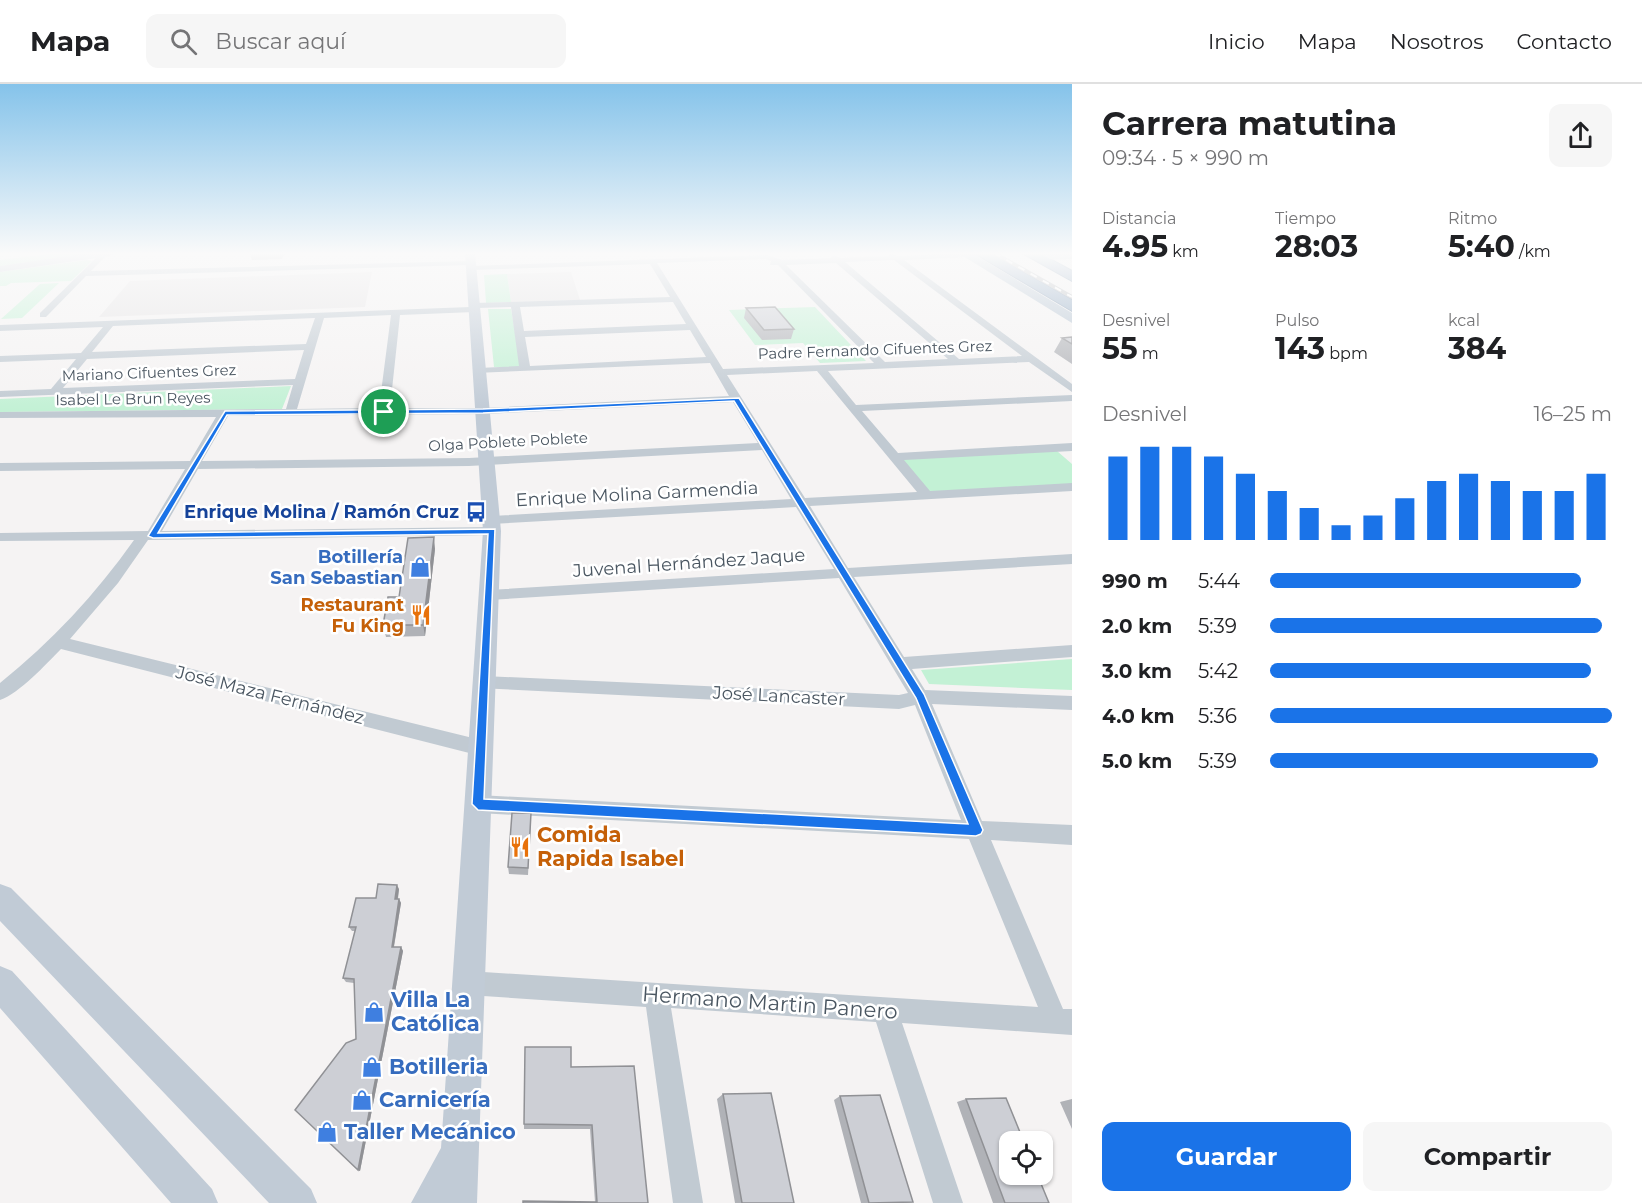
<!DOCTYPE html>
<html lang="es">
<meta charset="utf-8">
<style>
body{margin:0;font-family:Montserrat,sans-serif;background:#f6f6f6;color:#202124;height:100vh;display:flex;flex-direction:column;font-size:22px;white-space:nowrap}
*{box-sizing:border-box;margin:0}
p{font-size:20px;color:#757577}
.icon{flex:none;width:33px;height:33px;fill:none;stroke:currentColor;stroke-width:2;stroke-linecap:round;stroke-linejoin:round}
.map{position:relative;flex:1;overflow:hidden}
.panel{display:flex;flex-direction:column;background:#fff;width:570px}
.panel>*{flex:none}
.controls{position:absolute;left:999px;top:1047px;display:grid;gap:12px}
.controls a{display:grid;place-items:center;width:54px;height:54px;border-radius:12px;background:#fff;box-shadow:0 2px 4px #0004;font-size:30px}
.pin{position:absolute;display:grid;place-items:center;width:51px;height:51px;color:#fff;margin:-26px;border:3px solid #fff;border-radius:50%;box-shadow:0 2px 6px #0007}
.round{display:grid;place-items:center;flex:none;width:63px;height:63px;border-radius:12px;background:#f6f6f6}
.overview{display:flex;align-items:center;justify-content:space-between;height:102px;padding:0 30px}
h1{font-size:33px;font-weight:700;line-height:45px}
.figures{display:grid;grid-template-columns:repeat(3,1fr);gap:9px;height:102px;padding:6px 30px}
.figures div{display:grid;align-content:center}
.figures b{font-size:30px;font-weight:700}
.figures small{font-size:16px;font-weight:400}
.figures p{font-size:16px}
.chart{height:168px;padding:12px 30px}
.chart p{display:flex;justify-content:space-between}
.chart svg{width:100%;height:108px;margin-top:6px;stroke:#1a73e8;stroke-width:6}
.action{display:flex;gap:12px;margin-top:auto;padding:12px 30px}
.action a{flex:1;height:69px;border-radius:12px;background:#1a73e8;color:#fff;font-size:24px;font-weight:700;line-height:69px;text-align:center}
.action a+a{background:#f6f6f6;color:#202124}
ul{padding:0 30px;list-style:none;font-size:20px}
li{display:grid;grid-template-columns:96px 72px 1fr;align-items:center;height:45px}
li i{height:15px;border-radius:8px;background:#1a73e8}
header{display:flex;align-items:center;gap:36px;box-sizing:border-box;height:84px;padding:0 30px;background:#fff;border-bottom:2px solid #e0e0e0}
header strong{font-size:28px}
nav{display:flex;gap:33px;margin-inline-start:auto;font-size:21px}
.search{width:420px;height:54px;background:#f6f6f6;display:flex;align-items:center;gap:15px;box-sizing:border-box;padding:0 21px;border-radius:12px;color:#757577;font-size:22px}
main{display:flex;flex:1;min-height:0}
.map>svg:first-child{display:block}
</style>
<header>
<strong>Mapa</strong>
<div class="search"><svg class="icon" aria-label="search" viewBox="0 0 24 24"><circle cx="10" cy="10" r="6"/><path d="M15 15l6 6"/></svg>Buscar aquí</div>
<nav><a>Inicio</a><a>Mapa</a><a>Nosotros</a><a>Contacto</a></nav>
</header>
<main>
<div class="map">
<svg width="1072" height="1119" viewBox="0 0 1072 1119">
<rect width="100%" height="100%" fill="#f5f3f3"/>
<path fill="#e6e4e5" d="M372,188L365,223L99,233L130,197Z
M571,188L580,216L511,218L507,190Z"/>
<path fill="#c3f1d5" d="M58,169H97L0,182V176Z
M87,176L92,177L71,197L11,199L6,202H0V188Z
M507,190L511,218L486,219L484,191Z
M59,199L22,234L1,235L40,200Z
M815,223L866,277L820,279L803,259L755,261L729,226Z
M488,225H511L521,283H494Z
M291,302L282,325L0,328V315Z
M1057,367L1072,380V400L930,409L901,374Z
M1072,575V606L929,600L921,586Z"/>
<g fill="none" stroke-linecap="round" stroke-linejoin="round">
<g stroke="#7690ad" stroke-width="2">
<path id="highway" d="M974,169H990L1072,216V227Z
M1022,169H1039L1072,187V197Z"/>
</g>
<path fill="#c1cad2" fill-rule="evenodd" d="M101,169L108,170L91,187L470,177L474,179L470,181L86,192L46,233H40V229Z
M889,169L898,172L970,169L971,171L967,173L904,176L1072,300V308L1029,278L828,287L856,321L1072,311V317L862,327L898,369L1072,359V367L904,376L930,407L1072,399V407L810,422L848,484L1072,470V480L854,493L904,573L1072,561V573L912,585L925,606L1072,612V626L932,620L982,737L1072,741V761L991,756L1063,925H1072V951L902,939L963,1119H933L876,938L671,924L703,1119H673L646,923L468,911L459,908L456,899L459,890L468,887L1038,923L969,755L478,729L471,726L468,720L471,714L478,711L961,736L915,621L899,625L478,604L475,599L478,594L484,592L899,611L908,609L839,494L489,516L481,511L489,506L834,485L796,423L492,440L485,436L492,432L791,415L762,366L469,382L198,385L162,447L492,443L499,447L492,451L148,456L118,499L70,555L481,656L488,658L490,664L488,670L481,672L61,565C46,580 20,609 0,616V599C51,558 96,510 134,456L0,457V449L148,447L185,385L0,387V379L190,377L216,333L0,334V328L286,325L293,301L0,313V307L51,305L76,275L0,278V272L81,269L103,243L0,247V241L470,223L474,219L670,213L650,180L471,186L467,184L471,182L767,171L782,176L831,174L834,171L840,174L889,172ZM766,175L771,177L770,181H778L874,279L723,285L657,179ZM894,176L1022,272L959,275L845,178ZM836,179L948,275L885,278L786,181ZM673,218L686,240L524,247L520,223ZM511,223L519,282L479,284L474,287L475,289L710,279L729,312L483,324H390L400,231L474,228L478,224ZM391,231L379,324L297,325L324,234ZM315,234L306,260L92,268L113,242ZM690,246L706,273L530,282L525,253ZM304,266L295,295L63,304L87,275ZM817,287L917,408L805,414L727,291ZM733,318L758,359L469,374L202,377L228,332L483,330Z"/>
<path fill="#c1cbd6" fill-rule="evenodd" d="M89,169H115L110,172L0,188V182Z
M465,169H475L501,447L477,1119H411L441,1064L483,447Z
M1072,169V175L1035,176L1030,173L1035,170Z
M0,800L11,804L311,1105L317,1119H269L0,837Z
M0,882L12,887L212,1105L218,1119H171L0,924Z"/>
<path fill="#b3c2d1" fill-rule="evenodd" d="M958,169H972L1072,229V239Z"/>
<use href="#highway" fill="#8ba5c1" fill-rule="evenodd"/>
<g stroke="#b5b8bd" stroke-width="4">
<path id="rail" d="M994,169L1072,213"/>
</g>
<use href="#rail" stroke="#fff" stroke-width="2" stroke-dasharray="7" stroke-linecap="butt"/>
</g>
<path fill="#b0b2b7" d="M219,169H285L282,175L252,176L250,170H220Z
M746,224L794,245L791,255L762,256L744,234Z
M1072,253V280L1054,268L1062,254Z
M435,465L425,552L386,553L383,541L399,513Z
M531,737L528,791L509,790L508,783Z
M399,805L398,815H399L401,819L394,863H401L403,867L360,1087L358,1086L356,955L354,899L346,898L343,894L355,847H352L349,843Z
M571,983L648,1119L595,1118L590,1045H524V1040Z
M723,1010L794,1119H735L717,1015Z
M840,1012L913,1118L906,1119H861L834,1016Z
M966,1015L1049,1119H993L957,1018Z
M1072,1015V1045L1060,1018Z"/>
<path fill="#909195" d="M434,453L435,465L425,552L423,541Z
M397,801L399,805L397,819L395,815Z
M399,815L401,819L393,867L392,863Z
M401,863L403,867L360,1087L358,1086Z"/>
<path fill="#cdcfd5" stroke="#909195" stroke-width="1.5" d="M775,223L794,245L764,246L746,224Z
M1072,253V260L1062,254Z
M434,453L423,541H383L388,513H399L408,454Z
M512,729H531L528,784L508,783Z
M378,800L397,801L395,815H399L392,863H401L358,1086L295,1026L346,959L356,955L354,895L343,894L356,843H349L356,814H376Z
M525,963H571V983L634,982L648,1119H523V1117L597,1118L592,1041L524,1040Z
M771,1009L794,1119H742L723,1010Z
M880,1011L913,1118L869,1119L840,1012Z
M1006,1014L1024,1058H1010V1090H1037L1049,1119H1005L966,1015Z"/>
<linearGradient id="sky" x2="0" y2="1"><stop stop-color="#85c3ea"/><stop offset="0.52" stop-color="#fafafa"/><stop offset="1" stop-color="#fafafa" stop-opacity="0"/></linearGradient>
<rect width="1072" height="326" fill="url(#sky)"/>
<path fill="#1a73e8" stroke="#fff" stroke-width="1.5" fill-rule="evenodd" d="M739,314L924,610L983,746L981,750L976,752L478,726L472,720L488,450L153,454L148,452L225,327L483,325ZM734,317L916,614L968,740L484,715L495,445L158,449L227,331L483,329Z"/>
<defs>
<g id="bus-bare" transform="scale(1.62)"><path d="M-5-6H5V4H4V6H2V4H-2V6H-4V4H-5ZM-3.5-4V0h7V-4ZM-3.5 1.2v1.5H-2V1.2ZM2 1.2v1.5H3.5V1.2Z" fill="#1a4fb4" stroke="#fff" stroke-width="2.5" paint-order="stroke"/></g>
<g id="shop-bare" transform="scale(1.62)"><path d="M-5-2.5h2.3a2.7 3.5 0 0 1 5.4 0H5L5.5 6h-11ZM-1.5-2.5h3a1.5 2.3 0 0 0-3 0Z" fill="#3f7fe0" stroke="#fff" stroke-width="2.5" paint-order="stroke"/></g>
<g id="restaurant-bare" transform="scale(1.62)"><path d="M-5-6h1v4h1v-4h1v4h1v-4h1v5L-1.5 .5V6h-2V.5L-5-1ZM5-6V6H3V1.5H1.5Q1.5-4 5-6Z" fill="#e8710a" stroke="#fff" stroke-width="2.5" paint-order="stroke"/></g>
</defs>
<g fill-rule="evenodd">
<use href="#bus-bare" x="476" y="428"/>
<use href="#shop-bare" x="420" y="483"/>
<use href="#restaurant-bare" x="421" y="531"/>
<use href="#restaurant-bare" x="520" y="763"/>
<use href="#shop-bare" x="374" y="928"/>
<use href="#shop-bare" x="372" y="983"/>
<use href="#shop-bare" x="362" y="1016"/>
<use href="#shop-bare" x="327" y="1048"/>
</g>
<g text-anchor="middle" stroke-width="5" stroke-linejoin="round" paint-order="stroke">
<g font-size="15" fill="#4a5661" stroke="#fff">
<text transform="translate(875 266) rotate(-2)" y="5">Padre Fernando Cifuentes Grez</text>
<text transform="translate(149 289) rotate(-2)" y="5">Mariano Cifuentes Grez</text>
<text transform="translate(133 315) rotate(-1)" y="5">Isabel Le Brun Reyes</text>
<text transform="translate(508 358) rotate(-3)" y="5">Olga Poblete Poblete</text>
</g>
<g font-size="18" fill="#4a5661" stroke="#fff">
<text transform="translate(637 410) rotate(-3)" y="6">Enrique Molina Garmendia</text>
<text transform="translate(689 479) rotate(-4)" y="6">Juvenal Hernández Jaque</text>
<text transform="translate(270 611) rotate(14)" y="6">José Maza Fernández</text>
<text transform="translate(779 612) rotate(3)" y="6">José Lancaster</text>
</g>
<g font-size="18" font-weight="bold" fill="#164399" stroke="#fff" text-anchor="end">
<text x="459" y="434">Enrique Molina / Ramón Cruz</text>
</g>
<g font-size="18" font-weight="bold" fill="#366cbe" stroke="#fff" text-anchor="end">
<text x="403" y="479">Botillería<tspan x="403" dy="21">San Sebastian</tspan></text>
</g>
<g font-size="18" font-weight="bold" fill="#c56008" stroke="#fff" text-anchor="end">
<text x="404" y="527">Restaurant<tspan x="404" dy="21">Fu King</tspan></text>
</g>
<g font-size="21" font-weight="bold" fill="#c56008" stroke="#fff" text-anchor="start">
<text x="537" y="758">Comida<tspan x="537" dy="24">Rapida Isabel</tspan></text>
</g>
<g font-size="21" font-weight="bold" fill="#366cbe" stroke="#fff" text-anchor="start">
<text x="391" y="923">Villa La<tspan x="391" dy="24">Católica</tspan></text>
<text x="389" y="990">Botilleria</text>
<text x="379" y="1023">Carnicería</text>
<text x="344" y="1055">Taller Mecánico</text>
</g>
<g font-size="21" fill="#4a5661" stroke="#fff">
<text transform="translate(770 919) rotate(4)" y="7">Hermano Martin Panero</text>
</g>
</g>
</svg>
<div class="controls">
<a><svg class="icon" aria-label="locate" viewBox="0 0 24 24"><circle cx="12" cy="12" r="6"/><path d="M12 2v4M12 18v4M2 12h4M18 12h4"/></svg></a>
</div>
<div class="pin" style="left:384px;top:328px;background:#1e9e55"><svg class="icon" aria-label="arrive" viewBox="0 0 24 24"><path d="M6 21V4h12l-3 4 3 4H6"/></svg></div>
</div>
<section class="panel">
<div class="overview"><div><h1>Carrera matutina</h1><p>09:34 · 5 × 990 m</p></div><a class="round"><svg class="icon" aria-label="share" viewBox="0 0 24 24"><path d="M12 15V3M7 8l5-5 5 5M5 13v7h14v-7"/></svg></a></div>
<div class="figures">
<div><p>Distancia</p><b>4.95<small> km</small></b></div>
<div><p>Tiempo</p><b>28:03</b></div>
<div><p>Ritmo</p><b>5:40<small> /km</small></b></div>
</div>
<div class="figures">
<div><p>Desnivel</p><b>55<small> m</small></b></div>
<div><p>Pulso</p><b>143<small> bpm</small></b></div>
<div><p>kcal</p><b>384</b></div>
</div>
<div class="chart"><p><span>Desnivel</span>16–25 m</p>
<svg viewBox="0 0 160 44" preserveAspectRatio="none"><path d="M5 44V10M15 44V6M25 44V6M35 44V10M45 44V17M55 44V24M65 44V31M75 44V38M85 44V34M95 44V27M105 44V20M115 44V17M125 44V20M135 44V24M145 44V24M155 44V17"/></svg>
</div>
<ul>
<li><b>990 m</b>5:44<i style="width:91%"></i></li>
<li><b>2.0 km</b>5:39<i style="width:97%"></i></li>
<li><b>3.0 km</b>5:42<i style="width:94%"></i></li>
<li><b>4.0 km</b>5:36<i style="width:100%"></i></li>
<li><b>5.0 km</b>5:39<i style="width:96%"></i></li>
</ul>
<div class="action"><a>Guardar</a><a>Compartir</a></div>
</section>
</main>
